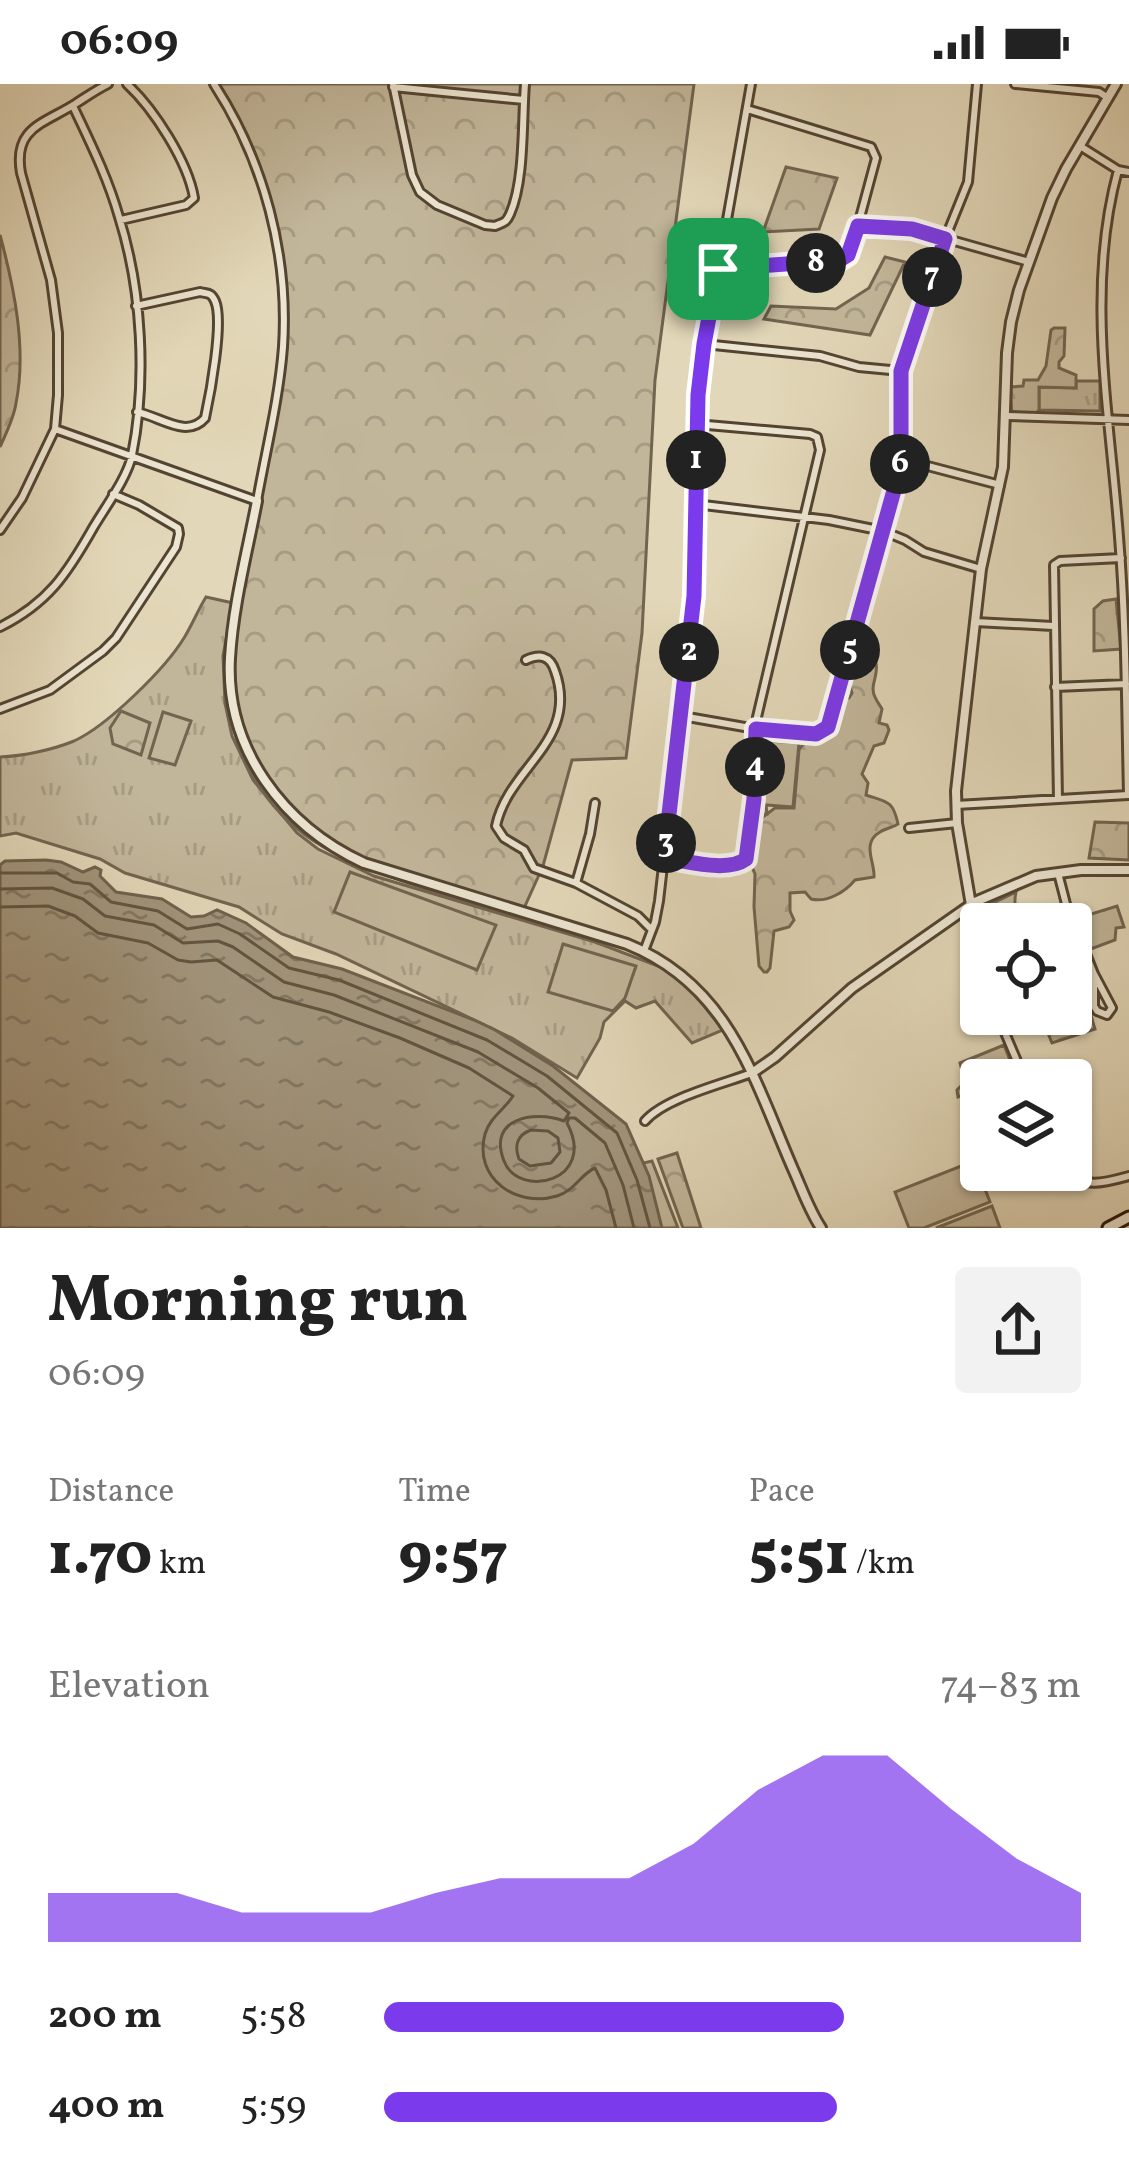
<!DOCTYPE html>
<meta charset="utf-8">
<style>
body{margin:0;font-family:Vollkorn,serif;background:#f2f2f2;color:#222;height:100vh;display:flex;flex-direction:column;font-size:45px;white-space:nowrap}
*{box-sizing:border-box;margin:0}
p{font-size:39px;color:#767676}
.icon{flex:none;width:66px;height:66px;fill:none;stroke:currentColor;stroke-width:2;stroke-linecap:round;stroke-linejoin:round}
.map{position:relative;height:1144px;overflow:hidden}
.panel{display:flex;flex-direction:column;background:#fff;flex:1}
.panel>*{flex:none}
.tools{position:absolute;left:960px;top:819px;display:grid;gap:24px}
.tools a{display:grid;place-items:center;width:132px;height:132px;border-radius:12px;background:#fff;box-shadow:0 3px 9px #0004;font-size:60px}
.pin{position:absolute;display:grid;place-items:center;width:102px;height:102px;color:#fff;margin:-51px;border-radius:24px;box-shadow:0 6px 18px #0006}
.km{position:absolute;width:60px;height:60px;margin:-30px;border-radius:50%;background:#222;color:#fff;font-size:33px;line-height:60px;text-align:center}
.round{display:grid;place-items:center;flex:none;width:126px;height:126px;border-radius:12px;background:#f2f2f2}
.headline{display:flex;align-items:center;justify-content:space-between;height:204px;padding:0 48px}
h1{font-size:66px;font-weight:800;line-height:90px}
.metrics{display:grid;grid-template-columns:repeat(3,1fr);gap:18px;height:204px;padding:12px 48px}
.metrics div{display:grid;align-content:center}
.metrics b{font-size:60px;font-weight:800}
.metrics small{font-size:33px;font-weight:400}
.metrics p{font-size:33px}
.chart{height:336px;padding:24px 48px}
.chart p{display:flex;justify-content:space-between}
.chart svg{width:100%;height:216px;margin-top:12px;fill:#7c3aed;opacity:.7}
ul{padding:0 48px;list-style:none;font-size:39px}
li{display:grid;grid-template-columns:192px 144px 1fr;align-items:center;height:90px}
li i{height:30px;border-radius:15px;background:#7c3aed}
.status{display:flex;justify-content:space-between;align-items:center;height:84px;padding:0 60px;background:#fff;direction:ltr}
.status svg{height:33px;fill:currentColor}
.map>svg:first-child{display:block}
</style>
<div class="status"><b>06:09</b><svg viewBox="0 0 49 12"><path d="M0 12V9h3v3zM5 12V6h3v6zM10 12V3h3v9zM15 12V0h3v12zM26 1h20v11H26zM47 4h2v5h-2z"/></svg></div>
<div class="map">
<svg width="1129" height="1144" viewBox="0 0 1129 1144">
<defs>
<pattern id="grass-tufts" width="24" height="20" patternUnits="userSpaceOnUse" patternTransform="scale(3)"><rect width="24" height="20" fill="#c2b69a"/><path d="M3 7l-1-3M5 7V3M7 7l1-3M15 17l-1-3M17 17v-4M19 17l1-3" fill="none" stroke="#a69c83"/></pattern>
<pattern id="forest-crowns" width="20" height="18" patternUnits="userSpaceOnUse" patternTransform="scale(3)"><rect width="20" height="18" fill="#c2b69a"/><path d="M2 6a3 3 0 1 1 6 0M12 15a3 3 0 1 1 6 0" fill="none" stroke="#a69c83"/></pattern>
<pattern id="water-ripples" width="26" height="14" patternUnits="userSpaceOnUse" patternTransform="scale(3)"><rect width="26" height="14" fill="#a1947b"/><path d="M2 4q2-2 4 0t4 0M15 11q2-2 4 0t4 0" fill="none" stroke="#837863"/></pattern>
</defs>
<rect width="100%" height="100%" fill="#e2d7b8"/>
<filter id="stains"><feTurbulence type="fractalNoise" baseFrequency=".00167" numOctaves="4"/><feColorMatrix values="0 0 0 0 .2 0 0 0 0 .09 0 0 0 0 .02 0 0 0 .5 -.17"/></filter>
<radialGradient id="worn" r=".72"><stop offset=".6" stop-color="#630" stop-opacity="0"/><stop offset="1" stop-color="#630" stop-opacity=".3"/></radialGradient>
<path fill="url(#grass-tufts)" stroke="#726450" stroke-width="3" d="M1076,297H1100V327L1039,326V303L1076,304Z
M206,513L233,519L223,572L225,619L232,652L253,696L297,749L318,765L374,792L595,858L666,885L693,908L723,946L692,959L655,917L636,924L625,917L604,938L600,954L577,994L512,954L336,870L282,850L239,823L125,789L100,775L16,749L0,752V673C23,672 52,666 74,657C107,642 165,585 184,554C192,541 198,526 206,513Z"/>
<path fill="url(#forest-crowns)" stroke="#726450" stroke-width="3" d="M211,0H694L655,296L642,549L626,674L572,676L543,782L520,833C487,826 455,815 423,804C341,777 273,751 240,664C231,641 225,617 226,593L280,292L283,200L267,117L234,37Z
M786,83L837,94L819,145L763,148Z
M0,151C14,203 27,265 16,319C14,334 6,349 0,363Z
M885,173L905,178L870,251L764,235L771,222L836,225L869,204Z
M1054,244H1065L1064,272L1059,278V284L1076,291V304L1039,303V326L1034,331H1012L1010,303L1023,302L1024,296H1038L1046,282L1051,246Z
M1116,515L1121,565L1094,567V525L1103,517Z
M862,573H867L876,579C879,591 869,602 875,613C877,618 880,621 882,625L879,639L887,641L889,646L884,659L874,662L862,690L868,699L866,711C887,718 893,716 898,740C892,744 886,744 880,748C861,759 875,778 874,793L855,796C845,808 827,819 811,815L805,808L790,809V827L794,836L789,843L774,847L770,884L767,888H764L759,882L754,823L755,790L750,778L756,738L775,724H794L799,666L803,660C833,649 832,642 841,613L849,614L852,609L848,596Z
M121,627L150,639L141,671L113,660L110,644Z
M1095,738L1129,739V776L1089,774Z
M1016,808C1013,822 1016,831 1027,840H981V849L977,827Z
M1117,822L1124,843L1116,844L1115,856L1088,866L1075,835Z
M1078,863C1085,891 1086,919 1095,945L1052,959L1043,937L1046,930H1071V866Z
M1004,961L1018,996H981V1012L977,1006L958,1013L957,1006L965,998L960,979Z
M677,1069L701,1144H683L658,1075Z
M652,1077L678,1144H657L639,1080Z"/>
<path fill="#c2b69a" stroke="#726450" stroke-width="3" d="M163,628L191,637L175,681L149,674Z
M767,657L799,659L793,723L766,721L767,730H762V721Z
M350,788L496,841L477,886L334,828Z
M563,860L636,882L625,914L613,927L548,908Z
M974,1077L990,1118L924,1144H909L895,1108Z
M992,1122L1000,1144H936Z"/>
<path fill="url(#water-ripples)" stroke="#6f604c" stroke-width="3" d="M46,776L61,778L83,788L95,783L101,786L100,792L116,808L162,815L191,833L204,832L217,826L246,839L293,873L342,885L474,936L495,946L553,982L626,1040L649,1092L662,1144H0V781L5,777Z"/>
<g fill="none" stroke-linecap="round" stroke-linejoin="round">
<path stroke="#625440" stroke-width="3" d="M0,789H57L73,798L90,800L111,818L158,827L187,845L218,840L240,850L289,884L339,896L487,956L547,992L617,1049L637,1096L650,1144
M0,805L52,804L83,815L105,832L154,841L183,859L218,857L233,863L284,898L334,911L478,968L538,1004L569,1029L564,1037C534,1026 487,1034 504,1077C519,1116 598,1097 567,1039L569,1034H575L605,1059L623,1101L634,1144
M0,823L48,822L75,832L98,849L148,859L178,876L191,878L217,876L273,913L329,928L400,954L469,984L513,1012C505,1025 490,1033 485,1050C473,1095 517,1124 557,1112C574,1107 581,1090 595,1084L606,1106L616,1144
M531,1046L548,1047L558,1054L560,1068L551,1079L530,1082L519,1075C514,1062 517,1051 531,1046Z"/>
<g stroke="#534432" stroke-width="12">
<path id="minor" d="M393,0L412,91L420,108L437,121L485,141L495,142C504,138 506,139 510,130C525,97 522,36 525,0
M1015,0L1099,8L1108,14
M393,3L524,16
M747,25L871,63L876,74L858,141
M1080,62L1118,86L1129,88
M121,136L186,121L194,114C188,78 154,25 127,0
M718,185L840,176L848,171L858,142L912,145L1029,178
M136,222L200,208C208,210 211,208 215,217C224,237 210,311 205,334C187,355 161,333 137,328
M704,260L820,272L859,283L901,287
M1007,332L1129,336
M55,345L257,417C266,366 279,315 283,263C289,171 264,77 214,0
M901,375L1000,401
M695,420L829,436L883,447L905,456L924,468L981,485
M0,446L22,414L55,345L58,311V249L51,196L21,89C13,44 43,40 75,20C86,13 96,6 108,0
M975,538L1053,542
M0,543C48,519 67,490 93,444C104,425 128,393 132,371C147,296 142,206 119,133C108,94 90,58 73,22
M526,576C539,570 550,571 555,587C580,657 508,683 496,742L504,754L524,766L534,784L576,799
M1055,603L1126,600
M0,625L50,606L103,567L116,554L176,463L179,450L178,444L139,421L113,410
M682,632L756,645L816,650L828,643L898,391L901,375V287L945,155L968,98L977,0
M1058,715L1054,481L1060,477L1121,474
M595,719L590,750L576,799L638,832L652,846
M956,721L1128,711C1126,625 1126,539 1119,453C1110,330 1085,207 1118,86
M909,744L957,739
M664,774L732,782L743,779L746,774L754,715L757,633L820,366L817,353L810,350L696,340
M1058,789L1066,820L1094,890V922L1097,927L1107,931L1112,924L1094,890
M971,821L981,869
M644,867L655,838L659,817L694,512L696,340L700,288L751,0
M997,930L1025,996
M645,1037C665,1014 722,1000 752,989
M1066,1086C1083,1106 1107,1098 1129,1092"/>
</g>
<g stroke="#534432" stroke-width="14">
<path id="tertiary" d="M257,417C247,469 233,522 230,574C225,665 284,742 364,779L627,860C729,901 753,993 793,1085C802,1105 809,1126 821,1144
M971,821L957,739L956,707L981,485L1003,383L1007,269L1011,238L1019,206L1052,114L1066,85L1116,0
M752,989L775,973L852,904L975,818L1036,792L1081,786H1129"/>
</g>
<g stroke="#231305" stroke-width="15">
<path id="secondary" d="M1108,1144L1129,1133"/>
</g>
<use href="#minor" stroke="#ece5d1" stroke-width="6"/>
<use href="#tertiary" stroke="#ece5d1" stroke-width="8"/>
<use href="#secondary" stroke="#ece5d1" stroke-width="9"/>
</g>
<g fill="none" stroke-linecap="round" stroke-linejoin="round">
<g stroke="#fff" stroke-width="24">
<path id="route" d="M858,142L912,145L945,155L901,287V375L898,392L828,643L816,650L756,645L754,715L746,775C727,789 688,777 664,774L694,512L698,311L704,260L718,185L840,176L848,171Z"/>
</g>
<use href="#route" stroke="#7c3aed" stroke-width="15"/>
</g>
<rect width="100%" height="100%" filter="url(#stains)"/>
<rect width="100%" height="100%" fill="url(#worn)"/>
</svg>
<div class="tools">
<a><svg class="icon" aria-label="locate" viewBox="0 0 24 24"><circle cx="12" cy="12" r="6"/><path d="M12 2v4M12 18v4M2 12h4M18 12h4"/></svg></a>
<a><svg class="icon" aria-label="layers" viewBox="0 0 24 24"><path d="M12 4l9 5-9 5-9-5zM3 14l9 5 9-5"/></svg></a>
</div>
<div class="pin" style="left:718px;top:185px;background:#1e9e55"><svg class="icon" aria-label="arrive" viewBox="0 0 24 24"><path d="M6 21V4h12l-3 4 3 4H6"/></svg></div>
<b class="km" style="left:696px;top:376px">1</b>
<b class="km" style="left:689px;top:568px">2</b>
<b class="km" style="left:666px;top:759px">3</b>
<b class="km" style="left:755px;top:683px">4</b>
<b class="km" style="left:850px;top:566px">5</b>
<b class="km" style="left:900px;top:380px">6</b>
<b class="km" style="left:932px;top:193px">7</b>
<b class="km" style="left:816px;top:179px">8</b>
</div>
<section class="panel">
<div class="headline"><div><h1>Morning run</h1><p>06:09</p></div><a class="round"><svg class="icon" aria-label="share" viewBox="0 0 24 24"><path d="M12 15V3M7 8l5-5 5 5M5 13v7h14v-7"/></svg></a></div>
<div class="metrics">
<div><p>Distance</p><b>1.70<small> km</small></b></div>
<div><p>Time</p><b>9:57</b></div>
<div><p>Pace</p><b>5:51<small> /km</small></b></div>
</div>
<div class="chart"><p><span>Elevation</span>74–83 m</p>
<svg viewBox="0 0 160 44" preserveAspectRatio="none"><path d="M0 44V34L10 34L20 34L30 38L40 38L50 38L60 34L70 31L80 31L90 31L100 24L110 13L120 6L130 6L140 17L150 27L160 34V44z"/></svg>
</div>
<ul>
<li><b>200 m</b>5:58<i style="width:66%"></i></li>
<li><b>400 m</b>5:59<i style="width:65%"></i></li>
</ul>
</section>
